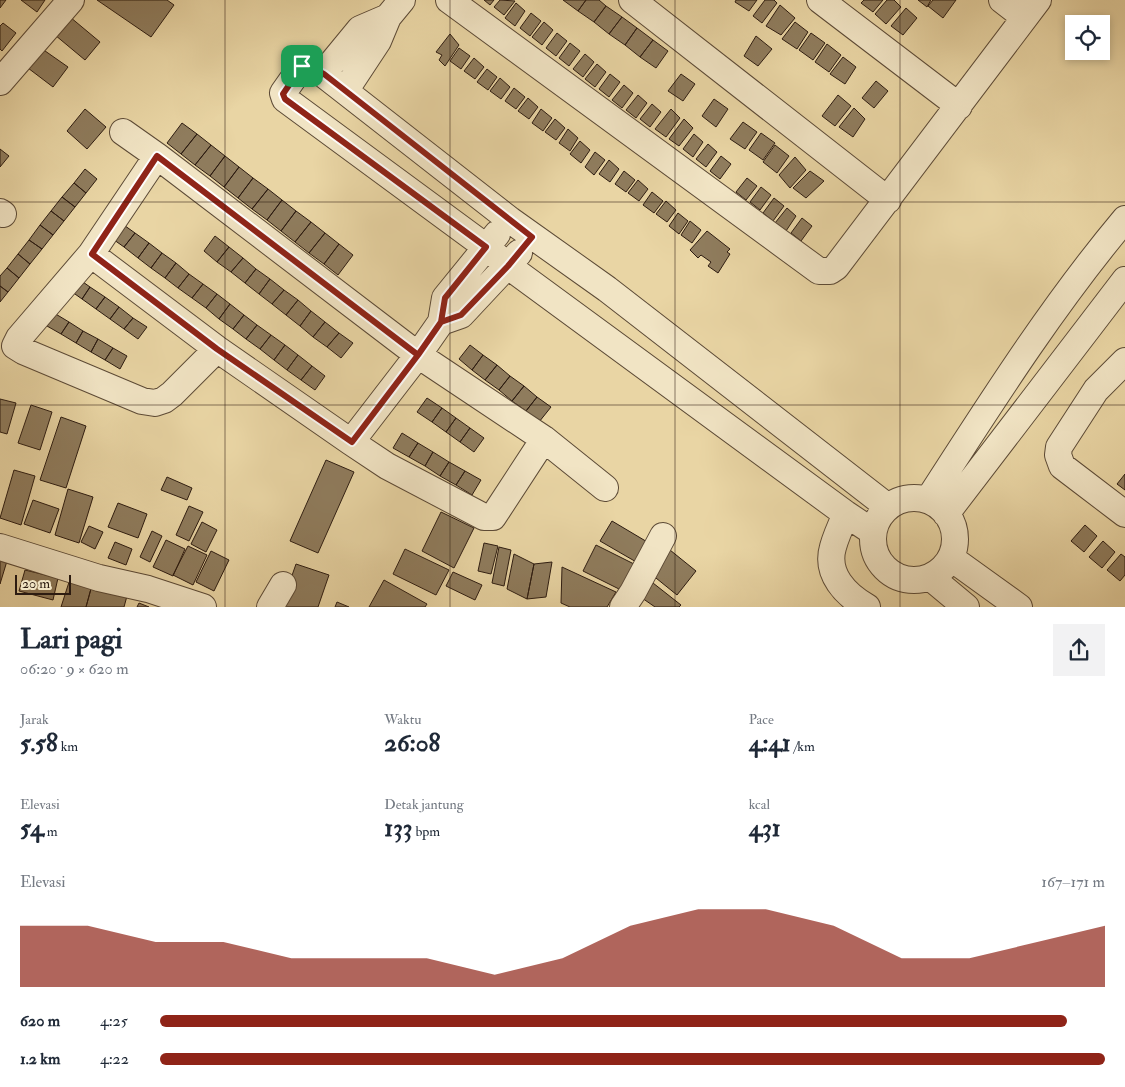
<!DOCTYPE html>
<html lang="id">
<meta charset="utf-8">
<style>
body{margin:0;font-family:"IM FELL Double Pica",serif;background:#f2f2f3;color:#1f2937;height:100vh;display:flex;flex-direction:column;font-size:19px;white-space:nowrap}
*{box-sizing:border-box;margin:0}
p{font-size:16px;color:#747a83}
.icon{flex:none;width:28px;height:28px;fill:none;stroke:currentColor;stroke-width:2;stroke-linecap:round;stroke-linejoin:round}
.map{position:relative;height:607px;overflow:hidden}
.drawer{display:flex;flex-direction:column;background:#fff;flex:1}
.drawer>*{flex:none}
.fabs{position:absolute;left:1065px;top:15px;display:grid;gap:10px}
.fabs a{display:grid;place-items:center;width:45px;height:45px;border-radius:0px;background:#fff;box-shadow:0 2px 8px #0003;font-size:25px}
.scale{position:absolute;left:15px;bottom:12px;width:56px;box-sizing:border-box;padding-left:5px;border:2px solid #2d1c11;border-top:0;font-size:14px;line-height:18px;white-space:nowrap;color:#2d1c11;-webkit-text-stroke:4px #f1e4c4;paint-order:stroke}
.pin{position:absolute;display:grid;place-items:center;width:42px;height:42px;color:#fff;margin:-21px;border-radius:10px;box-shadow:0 2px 8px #0006}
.round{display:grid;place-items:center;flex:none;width:52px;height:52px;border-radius:0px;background:#f2f2f3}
.headline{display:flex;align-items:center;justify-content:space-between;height:85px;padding:0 20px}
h1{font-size:28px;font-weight:700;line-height:38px}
.metrics{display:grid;grid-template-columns:repeat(3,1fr);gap:8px;height:85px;padding:5px 20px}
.metrics div{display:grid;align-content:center}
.metrics b{font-size:25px;font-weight:700}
.metrics small{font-size:14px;font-weight:400}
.metrics p{font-size:14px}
.chart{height:140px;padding:10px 20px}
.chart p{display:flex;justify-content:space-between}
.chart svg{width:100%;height:90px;margin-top:5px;fill:#8f2418;opacity:.7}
ul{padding:0 20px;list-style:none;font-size:16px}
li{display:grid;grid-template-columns:80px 60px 1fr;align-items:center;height:38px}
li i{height:12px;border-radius:6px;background:#8f2418}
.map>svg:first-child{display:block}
</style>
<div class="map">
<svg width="1125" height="607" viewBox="0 0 1125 607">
<rect width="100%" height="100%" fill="#e9d5a4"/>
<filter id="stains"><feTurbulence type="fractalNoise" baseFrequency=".004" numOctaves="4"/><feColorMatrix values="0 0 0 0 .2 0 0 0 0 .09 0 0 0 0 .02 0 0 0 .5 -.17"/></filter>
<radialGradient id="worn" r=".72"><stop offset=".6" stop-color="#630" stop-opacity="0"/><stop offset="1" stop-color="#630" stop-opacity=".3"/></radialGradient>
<path fill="#8f7c5d" stroke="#2d1c11" d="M0,0H6L0,8Z
M21,0H45L37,12Z
M97,0H167L174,5L151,37Z
M484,0H494L490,5Z
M500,0L515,1L504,15L494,7Z
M563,0H586L578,11Z
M586,0H599L606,6L594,22L578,11Z
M736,0H757L749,11L735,2Z
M765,0H774L777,3L762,23L753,16Z
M864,0H883L873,12L861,3Z
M887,0H894L901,7L886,24L875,14Z
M918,0H931L927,7Z
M933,0H956L943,18L928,6Z
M516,3L525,11L515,26L505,18Z
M780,5L795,18L781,35L766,26Z
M606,6L622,17L609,34L594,22Z
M906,8L917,18L903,35L891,26Z
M531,13L541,21L530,36L520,28Z
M70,17L100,42L85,60L55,35Z
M622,17L637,28L625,45L609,34Z
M544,22L553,30L542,45L532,37Z
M795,22L808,32L797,49L782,39Z
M3,23L16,33L2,51L0,49V26Z
M637,28L653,40L640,57L625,45Z
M557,33L567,41L556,56L546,48Z
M811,33L825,43L813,60L799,50Z
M450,34L459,45L445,66L439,60L442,55L436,52Z
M756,36L772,49L758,66L744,56Z
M653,40L668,51L656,68L640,57Z
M570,43L580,51L569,66L559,58Z
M827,44L841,55L829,72L815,62Z
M38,46L68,67L53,87L24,65Z
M459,48L470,56L461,69L450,61Z
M585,54L594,62L583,77L573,69Z
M843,57L856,67L845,84L830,74Z
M474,58L484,67L475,79L464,71Z
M597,64L606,72L595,87L585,79Z
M487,69L497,77L488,90L477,82Z
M610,74L620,82L609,97L599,89Z
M681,74L695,84L683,101L668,91Z
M500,78L510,87L501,99L490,91Z
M876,81L888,91L874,108L862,98Z
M624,85L633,93L622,108L612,100Z
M514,88L525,97L516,109L505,101Z
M638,95L647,103L636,118L626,110Z
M838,95L851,106L835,126L822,116Z
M528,98L538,107L529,119L518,111Z
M714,99L728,109L716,127L702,116Z
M652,104L661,112L650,127L640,119Z
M854,108L865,119L853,137L839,127Z
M85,109L106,127L87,149L67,131Z
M541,109L552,118L543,131L532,123Z
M671,109L680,118L666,137L655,129Z
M555,119L565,128L556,140L545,132Z
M684,119L693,128L679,146L669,139Z
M743,122L757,132L745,149L730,139Z
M182,123L197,134L181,154L167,143Z
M568,129L578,138L570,151L559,143Z
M761,133L775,143L763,160L749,150Z
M197,134L211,145L195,165L181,154Z
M694,134L703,142L693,157L683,149Z
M580,141L590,150L581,163L570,154Z
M708,144L717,152L706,167L696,159Z
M211,145L225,156L210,176L195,165Z
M775,145L789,156L777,173L763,162Z
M0,149L9,156L0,167Z
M595,152L605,160L594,175L585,167Z
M225,156L239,167L224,187L210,176Z
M721,156L731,164L720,179L710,171Z
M795,157L806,170L790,188L779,175Z
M609,160L619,169L610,182L599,174Z
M239,167L253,178L238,198L224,187Z
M85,169L97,179L86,193L74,183Z
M624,171L635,180L626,192L615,184Z
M810,171L824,181L806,198L793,188Z
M253,178L268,189L252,209L238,198Z
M747,178L757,186L746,200L736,192Z
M638,180L648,189L639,201L628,193Z
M74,183L86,193L75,207L62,197Z
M761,187L771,195L760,210L750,202Z
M268,189L282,200L267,220L252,209Z
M652,192L663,201L654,213L643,205Z
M62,197L75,207L64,221L51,211Z
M774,198L784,206L773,221L763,213Z
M282,200L296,211L281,231L267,220Z
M666,201L676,210L667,222L656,214Z
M787,208L796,216L786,231L775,223Z
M51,211L64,221L53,235L40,225Z
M296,211L311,222L295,242L281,231Z
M678,213L688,221L679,234L669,226Z
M802,218L812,226L801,241L791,233Z
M690,221L701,230L692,243L681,235Z
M311,222L325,233L309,253L295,242Z
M121,223L135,233L124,247L110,237Z
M40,225L53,235L42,249L29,240Z
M707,231L730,249L727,252L730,254L718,273L708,266L711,262L701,255L698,258L690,250Z
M135,233L149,243L138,258L124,247Z
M325,233L339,244L324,264L309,253Z
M215,236L229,247L217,262L204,251Z
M29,240L42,249L30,264L18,254Z
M149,243L162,253L151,268L138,258Z
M339,244L353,255L338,275L324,264Z
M229,247L243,258L231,272L217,262Z
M162,253L176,263L165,278L151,268Z
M18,254L30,264L19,278L7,268Z
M243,258L256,269L245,283L231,272Z
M176,263L189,274L178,288L165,278Z
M7,268L19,278L8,292L0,286V276Z
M256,269L270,279L259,294L245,283Z
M189,274L203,284L192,298L178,288Z
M76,277L90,287L82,299L68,289Z
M270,279L284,290L272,304L259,294Z
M203,284L217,294L206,308L192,298Z
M0,286L8,292L0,302Z
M90,287L105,297L96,309L82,299Z
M284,290L298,300L286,315L272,304Z
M217,294L230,304L219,319L206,308Z
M105,297L119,307L110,319L96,309Z
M298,300L311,311L300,326L286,315Z
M230,304L244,315L233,329L219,319Z
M119,307L133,318L124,329L110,319Z
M311,311L325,322L313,337L300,326Z
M54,313L69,322L61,334L47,326Z
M244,315L257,325L246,339L233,329Z
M133,318L147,327L138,339L124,329Z
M69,322L83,331L76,343L61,334Z
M325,322L339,333L327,347L313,337Z
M257,325L271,335L260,349L246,339Z
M83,331L98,339L91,352L76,343Z
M339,333L353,343L341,358L327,347Z
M271,335L285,345L274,360L260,349Z
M98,339L113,348L105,360L91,352Z
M285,345L298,355L287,370L274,360Z
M470,345L483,355L472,370L459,359Z
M113,348L127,356L120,369L105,360Z
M298,355L312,366L301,380L287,370Z
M483,355L497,365L485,380L472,370Z
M497,365L510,376L499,390L485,380Z
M312,366L325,376L315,390L301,380Z
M510,376L524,386L512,401L499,390Z
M524,386L537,397L526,411L512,401Z
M537,397L551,407L539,422L526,411Z
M427,398L442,408L432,422L417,412Z
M0,399L16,403L7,434L0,432Z
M31,405L52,412L40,450L18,443Z
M442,408L456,418L446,432L432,422Z
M61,417L86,426L66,488L40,480Z
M456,418L470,428L460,442L446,432Z
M470,428L484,438L474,452L460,442Z
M402,433L418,443L409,457L393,448Z
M418,443L433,452L425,466L409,457Z
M433,452L449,462L440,476L425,466Z
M326,460L354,472L318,553L290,541Z
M449,462L465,471L456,485L440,476Z
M14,470L35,476L21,525L0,518Z
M465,471L481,480L472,495L456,485Z
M1125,474V490L1117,484Z
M167,477L192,488L187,500L161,490Z
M68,489L93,497L79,543L55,535Z
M33,500L59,509L50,533L24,524Z
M118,503L147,514L138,538L108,527Z
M189,506L203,512L189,541L176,535Z
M441,512L474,528L454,568L422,551Z
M612,521L649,543L638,563L600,541Z
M202,522L217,530L206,552L191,544Z
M1085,525L1097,536L1084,552L1071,541Z
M89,526L103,532L95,549L81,542Z
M152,531L162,536L150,562L140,557Z
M166,540L185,549L173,576L153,567Z
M1103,541L1115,552L1102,568L1089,557Z
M115,542L132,549L126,565L108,558Z
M484,543L498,546L491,574L478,571Z
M596,545L636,565L623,591L583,571Z
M188,546L207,555L193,585L173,575Z
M499,547L511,550L504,586L492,583Z
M405,549L449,570L436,595L393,574Z
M670,550L696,571L677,595L651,574Z
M211,551L229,560L214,591L196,582Z
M514,554L534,564L527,599L507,589Z
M1121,554L1125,557V575L1120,581L1107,570Z
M0,559L7,561L0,584Z
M552,562L546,597L527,599L534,564Z
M296,564L329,575L318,607H281Z
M562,567L616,592L607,607H570L561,603Z
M25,570L58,578L53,600L19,591Z
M453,572L482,585L475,600L446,586Z
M70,579L92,585L86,607H61Z
M384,580L427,604L425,607H369Z
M653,583L681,605L679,607H655L642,598Z
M92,585L127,596L124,607H86Z
M337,602L349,607H335Z
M139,603L149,607H137Z"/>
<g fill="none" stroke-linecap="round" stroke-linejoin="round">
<g stroke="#5c4a36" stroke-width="28">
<path id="minor" d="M449,0L819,271H830L836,267L1038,0
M632,0L888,200
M820,0L959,106
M1002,0L1024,17
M323,74L360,29L388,17
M0,82L71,0
M345,91L378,41L388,17L402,0
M123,132L157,156L418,355L544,439L605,488
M157,156L91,254L19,338L15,346L23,351L142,401L155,403L164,400L172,394L217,349
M0,212L3,214
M91,254L217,349L351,442L387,466L484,517H493L544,439
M441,322L461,315L519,253
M1125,361L1096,390L1059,447L1058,455L1062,466L1125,514
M351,442L418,355L441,322L445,298L497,234
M873 539a41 41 0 1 1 82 0a41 41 0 1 1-82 0Z
M928,500C990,404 1052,306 1125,219
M846,514C841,525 836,536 833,547C825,574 846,595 867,607
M946,514L1125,280
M873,532L846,514L508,266L486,247L285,99L283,93L302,66L308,65L323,74L510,220L607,289L888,507
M0,547L99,578L148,589L203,607
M951,558L1019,607
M930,577L966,607
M270,607L283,585
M623,607L633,592L663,536"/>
</g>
<use href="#minor" stroke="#f1e4c4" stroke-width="26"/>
</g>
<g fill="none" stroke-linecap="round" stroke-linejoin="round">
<g stroke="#fff" stroke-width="10">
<path id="route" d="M302,66L283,94L285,99L486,247L445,298L441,322L418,355L352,442L217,349L92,254L157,156L418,355L441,322L461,315L508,266L532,237L324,74L308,65L302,66"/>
</g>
<use href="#route" stroke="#8f2418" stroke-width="6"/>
</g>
<path fill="none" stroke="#2d1c11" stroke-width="1" stroke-opacity="0.55" d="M225,0V607M450,0V607M675,0V607M900,0V607M0,202H1125M0,405H1125"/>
<rect width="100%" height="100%" filter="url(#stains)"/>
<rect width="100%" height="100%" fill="url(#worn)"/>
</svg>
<div class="fabs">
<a><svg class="icon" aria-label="locate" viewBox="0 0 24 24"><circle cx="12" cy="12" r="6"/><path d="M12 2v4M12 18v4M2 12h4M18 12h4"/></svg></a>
</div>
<div class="scale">20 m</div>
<div class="pin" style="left:302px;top:66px;background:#1e9e55"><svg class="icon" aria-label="arrive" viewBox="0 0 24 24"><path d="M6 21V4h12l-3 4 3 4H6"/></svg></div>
</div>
<section class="drawer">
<div class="headline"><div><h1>Lari pagi</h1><p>06:20 · 9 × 620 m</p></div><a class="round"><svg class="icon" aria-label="share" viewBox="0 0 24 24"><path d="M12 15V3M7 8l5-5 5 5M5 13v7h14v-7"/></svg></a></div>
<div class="metrics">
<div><p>Jarak</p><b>5.58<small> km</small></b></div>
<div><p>Waktu</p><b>26:08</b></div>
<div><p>Pace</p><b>4:41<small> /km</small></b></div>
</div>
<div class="metrics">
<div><p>Elevasi</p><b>54<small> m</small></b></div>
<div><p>Detak jantung</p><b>133<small> bpm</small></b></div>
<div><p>kcal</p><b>431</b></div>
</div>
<div class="chart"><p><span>Elevasi</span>167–171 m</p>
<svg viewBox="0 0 160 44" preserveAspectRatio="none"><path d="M0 44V14L10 14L20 22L30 22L40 30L50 30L60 30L70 38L80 30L90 14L100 6L110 6L120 14L130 30L140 30L150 22L160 14V44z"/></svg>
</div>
<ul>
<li><b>620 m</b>4:25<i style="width:96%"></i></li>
<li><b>1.2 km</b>4:22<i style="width:100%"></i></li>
</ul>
</section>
